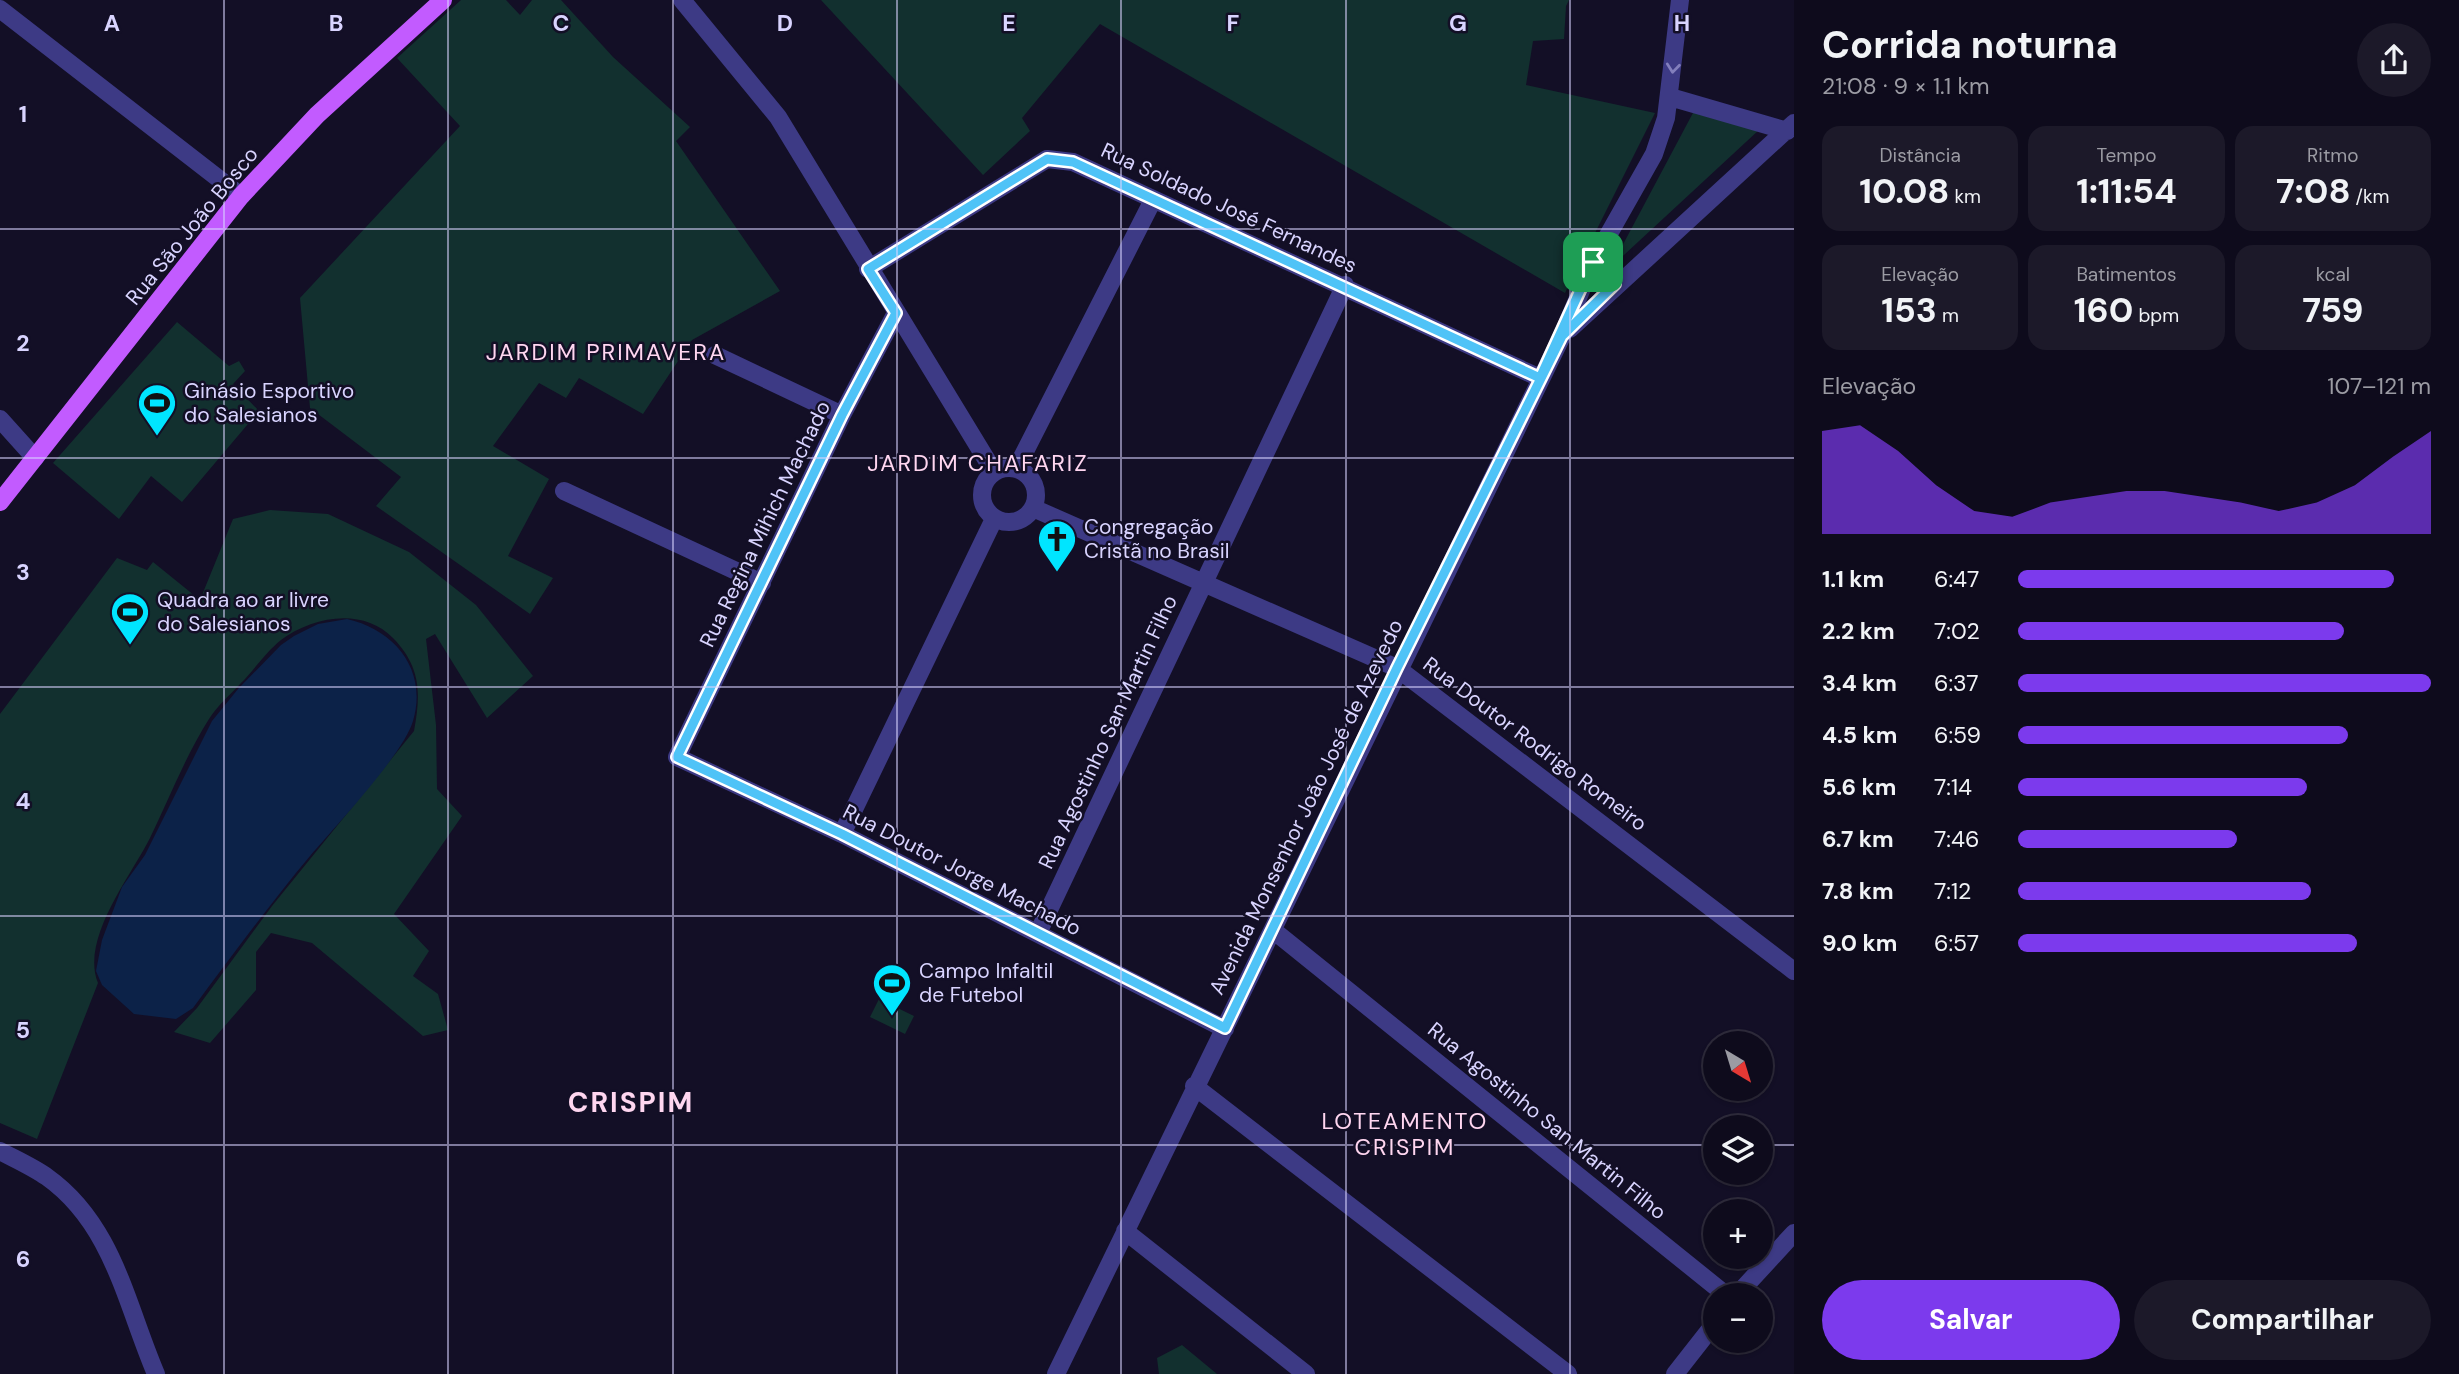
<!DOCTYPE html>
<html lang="pt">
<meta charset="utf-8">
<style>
body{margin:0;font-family:"DM Sans",sans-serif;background:#1c1929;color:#f1f3f6;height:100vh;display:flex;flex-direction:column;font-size:26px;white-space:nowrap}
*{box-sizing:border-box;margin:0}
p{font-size:23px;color:#9b9ba3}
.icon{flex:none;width:38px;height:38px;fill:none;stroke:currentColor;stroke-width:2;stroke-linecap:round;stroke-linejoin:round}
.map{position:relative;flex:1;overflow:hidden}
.drawer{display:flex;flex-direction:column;background:#0e0b1c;width:665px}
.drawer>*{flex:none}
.needle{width:46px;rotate:142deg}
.buttons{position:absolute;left:1703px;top:1031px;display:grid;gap:14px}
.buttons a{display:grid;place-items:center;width:70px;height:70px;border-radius:50%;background:#0e0b1c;box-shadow:0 2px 5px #0004,0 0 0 2px #2e2b3b;font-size:35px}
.pin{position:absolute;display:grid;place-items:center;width:60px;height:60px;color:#fff;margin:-30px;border-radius:14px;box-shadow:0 4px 10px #0006}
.round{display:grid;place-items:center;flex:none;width:74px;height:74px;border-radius:37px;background:#1c1929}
.headline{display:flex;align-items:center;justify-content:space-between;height:119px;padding:0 28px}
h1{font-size:38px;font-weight:700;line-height:52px}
.figures{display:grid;grid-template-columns:repeat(3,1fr);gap:10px;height:119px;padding:7px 28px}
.figures div{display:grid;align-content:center;border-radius:18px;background:#1c1929;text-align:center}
.figures b{font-size:35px;font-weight:700}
.figures small{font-size:19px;font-weight:400}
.figures p{font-size:19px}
.chart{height:196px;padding:14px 28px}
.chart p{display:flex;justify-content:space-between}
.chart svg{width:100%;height:126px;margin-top:7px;fill:#7c3aed;opacity:.7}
.primary-button{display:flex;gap:14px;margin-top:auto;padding:14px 28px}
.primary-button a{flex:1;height:80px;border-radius:42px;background:#7c3aed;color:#fff;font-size:28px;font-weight:700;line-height:80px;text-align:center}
.primary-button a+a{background:#1c1929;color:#f1f3f6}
ul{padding:0 28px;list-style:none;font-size:23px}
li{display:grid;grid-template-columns:112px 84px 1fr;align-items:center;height:52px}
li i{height:18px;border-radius:9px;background:#7c3aed}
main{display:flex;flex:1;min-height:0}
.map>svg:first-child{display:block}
</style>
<main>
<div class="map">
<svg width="1794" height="1374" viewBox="0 0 1794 1374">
<rect width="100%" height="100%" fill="#130f26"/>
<path fill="#12302f" d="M461,0H506L520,15L532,0H561L613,57L690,127L676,141L780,291L692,340L643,414L579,378L566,398L539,383L493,446L549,479L508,556L553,578L530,614L376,506L401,477L310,408L300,298L460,126L397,58Z
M821,0H1569L1566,6L1564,39L1533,41L1526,85L1655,113L1565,293L1100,24L1022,118L1030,131L983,175Z
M1694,111L1760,129L1611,267Z
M177,322L229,366L239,361L245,371L233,384L259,411L182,502L151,476L119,519L53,463Z
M270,510L328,514L409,552L476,605L533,676L487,718L435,634L426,639L436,725L437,789L462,816L394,914L429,951L413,976L438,994L448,1030L423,1036L312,943L271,933L256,952V990L210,1043L174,1032L197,1008L272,906L414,731C421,693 421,667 393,638C363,607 313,616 281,640C266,652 254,670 241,683C231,694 217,706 209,719C186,755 169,799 150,838C131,876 80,939 98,983L37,1139L0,1123V714L117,558L147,570L153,562L200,600L233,519Z
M879,999L914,1016L905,1034L870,1017Z
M1182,1345L1217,1374H1218H1159L1157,1358Z"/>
<path fill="#0c2248" d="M347,619C395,630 428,670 413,721C404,753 335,827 310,856C269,905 231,957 193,1008L176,1019L134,1014L102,985L96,971L102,940L122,887L145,855L212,721L238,689L281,645L294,636L318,624Z"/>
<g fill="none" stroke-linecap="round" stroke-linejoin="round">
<path stroke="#3d3a85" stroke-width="18" d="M682,0L778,117L994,472
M0,9L241,196
M1670,97L1787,131
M868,269L1047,159L1073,162L1540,378
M896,313L842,415L677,757L842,834L1225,1029
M1570,329L1794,123
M715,355L842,415
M0,419L35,458
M982 495a27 27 0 1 1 54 0a27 27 0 1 1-54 0Z
M1016,469L1153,200
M564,491L762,583
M1033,508L1397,668L1794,971
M842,834L994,519
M1274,931L1726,1295
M1038,933L1345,285
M1194,1086L1568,1374
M0,1151C15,1159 33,1167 47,1177C113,1224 126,1304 156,1374
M1125,1231L1306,1374
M1737,1295L1794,1233
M1056,1374L1562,336L1593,262L1654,154L1666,118L1680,0
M1675,1374L1715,1323"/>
<path stroke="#c25bff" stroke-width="18" d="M0,502L241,196L317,115L443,0"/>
</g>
<defs><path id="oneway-chevron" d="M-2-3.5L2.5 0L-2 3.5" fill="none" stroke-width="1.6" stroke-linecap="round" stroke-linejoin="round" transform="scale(1.75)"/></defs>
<use stroke="#837fbc" href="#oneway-chevron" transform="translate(1673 68) rotate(96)"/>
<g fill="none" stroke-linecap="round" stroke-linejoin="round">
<g stroke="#fff" stroke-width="14">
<path id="route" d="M1593,262L1540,378L1073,162L1047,159L868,269L896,313L842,415L677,757L842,834L1225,1028L1397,668L1562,336L1615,284L1593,262"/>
</g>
<use href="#route" stroke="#4fc3f7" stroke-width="9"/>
</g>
<path fill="none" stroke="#d9d4ff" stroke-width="2" stroke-opacity="0.55" d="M224,0V1374M448,0V1374M673,0V1374M897,0V1374M1121,0V1374M1346,0V1374M1570,0V1374M0,229H1794M0,458H1794M0,687H1794M0,916H1794M0,1145H1715M1760,1145H1794"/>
<defs>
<g id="stadium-pin" transform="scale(2.0125)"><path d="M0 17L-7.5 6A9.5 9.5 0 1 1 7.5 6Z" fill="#00e5ff" stroke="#130f26"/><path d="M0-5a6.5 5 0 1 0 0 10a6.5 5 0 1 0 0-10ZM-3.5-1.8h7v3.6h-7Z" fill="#111"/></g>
<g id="church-pin" transform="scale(2.0125)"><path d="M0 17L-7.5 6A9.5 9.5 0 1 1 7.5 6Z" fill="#00e5ff" stroke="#130f26"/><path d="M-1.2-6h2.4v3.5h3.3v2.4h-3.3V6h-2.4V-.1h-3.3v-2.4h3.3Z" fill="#111"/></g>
</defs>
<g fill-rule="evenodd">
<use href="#stadium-pin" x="157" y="403"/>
<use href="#church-pin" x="1057" y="539"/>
<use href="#stadium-pin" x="130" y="612"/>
<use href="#stadium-pin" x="892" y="983"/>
</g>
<g text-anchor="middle" stroke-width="5" stroke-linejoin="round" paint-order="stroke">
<g font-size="21" fill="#d9d4ff" stroke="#130f26">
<text transform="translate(1229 208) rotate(25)" y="7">Rua Soldado José Fernandes</text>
<text transform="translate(192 226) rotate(-51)" y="7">Rua São João Bosco</text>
<text transform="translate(765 524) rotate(-64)" y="7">Rua Regina Mihich Machado</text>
<text transform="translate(1108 732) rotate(-65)" y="7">Rua Agostinho San Martin Filho</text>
<text transform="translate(1535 744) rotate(37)" y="7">Rua Doutor Rodrigo Romeiro</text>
<text transform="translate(1306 807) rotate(-64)" y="7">Avenida Monsenhor João José de Azevedo</text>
<text transform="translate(962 870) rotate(27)" y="7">Rua Doutor Jorge Machado</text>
<text transform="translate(1547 1121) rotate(39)" y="7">Rua Agostinho San Martin Filho</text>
</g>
<g font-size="21" fill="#d9d4ff" stroke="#130f26" text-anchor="start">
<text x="184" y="398">Ginásio Esportivo<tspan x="184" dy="24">do Salesianos</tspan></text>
<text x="1084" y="534">Congregação<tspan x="1084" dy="24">Cristã no Brasil</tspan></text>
<text x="157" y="607">Quadra ao ar livre<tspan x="157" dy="24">do Salesianos</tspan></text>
<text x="919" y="978">Campo Infaltil<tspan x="919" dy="24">de Futebol</tspan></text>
</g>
<g font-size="23" letter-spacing="2" fill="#ffd6f0" stroke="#130f26">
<text x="606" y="360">JARDIM PRIMAVERA</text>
<text x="978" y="471">JARDIM CHAFARIZ</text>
<text x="1405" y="1129">LOTEAMENTO<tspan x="1405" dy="26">CRISPIM</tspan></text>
</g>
<g font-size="28" font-weight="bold" letter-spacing="2" fill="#ffd6f0" stroke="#130f26">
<text x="631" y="1112">CRISPIM</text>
</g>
</g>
<g font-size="23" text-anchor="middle" font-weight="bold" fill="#d9d4ff" stroke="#130f26" stroke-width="5" stroke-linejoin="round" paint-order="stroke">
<text x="112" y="31">A</text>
<text x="336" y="31">B</text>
<text x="561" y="31">C</text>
<text x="785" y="31">D</text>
<text x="1009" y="31">E</text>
<text x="1233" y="31">F</text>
<text x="1458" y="31">G</text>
<text x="1682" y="31">H</text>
<text x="23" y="122">1</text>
<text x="23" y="351">2</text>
<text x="23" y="580">3</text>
<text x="23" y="809">4</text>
<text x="23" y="1038">5</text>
<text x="23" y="1267">6</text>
</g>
</svg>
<div class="buttons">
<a><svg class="needle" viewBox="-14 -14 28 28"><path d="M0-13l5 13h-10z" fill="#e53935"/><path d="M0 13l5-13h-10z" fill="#9b9ba3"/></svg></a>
<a><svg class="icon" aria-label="layers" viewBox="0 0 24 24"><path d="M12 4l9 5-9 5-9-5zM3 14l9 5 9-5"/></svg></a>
<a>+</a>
<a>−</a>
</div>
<div class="pin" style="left:1593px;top:262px;background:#1e9e55"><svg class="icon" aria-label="arrive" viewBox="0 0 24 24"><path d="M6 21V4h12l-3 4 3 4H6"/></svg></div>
</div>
<section class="drawer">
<div class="headline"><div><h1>Corrida noturna</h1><p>21:08 · 9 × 1.1 km</p></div><a class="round"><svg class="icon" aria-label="share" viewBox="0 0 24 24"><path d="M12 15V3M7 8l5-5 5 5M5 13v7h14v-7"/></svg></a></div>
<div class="figures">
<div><p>Distância</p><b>10.08<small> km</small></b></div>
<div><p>Tempo</p><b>1:11:54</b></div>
<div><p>Ritmo</p><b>7:08<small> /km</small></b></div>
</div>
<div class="figures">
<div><p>Elevação</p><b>153<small> m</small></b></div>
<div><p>Batimentos</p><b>160<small> bpm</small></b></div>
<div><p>kcal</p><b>759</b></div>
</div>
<div class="chart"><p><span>Elevação</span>107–121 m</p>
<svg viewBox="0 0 160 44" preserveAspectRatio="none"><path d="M0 44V8L10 6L20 15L30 27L40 36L50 38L60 33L70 31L80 29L90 29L100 31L110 33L120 36L130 33L140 27L150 17L160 8V44z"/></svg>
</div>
<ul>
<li><b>1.1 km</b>6:47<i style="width:91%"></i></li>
<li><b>2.2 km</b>7:02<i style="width:79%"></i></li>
<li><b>3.4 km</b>6:37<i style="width:100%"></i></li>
<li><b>4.5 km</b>6:59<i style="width:80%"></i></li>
<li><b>5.6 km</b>7:14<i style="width:70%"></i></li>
<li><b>6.7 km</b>7:46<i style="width:53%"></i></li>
<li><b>7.8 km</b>7:12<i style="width:71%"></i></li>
<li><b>9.0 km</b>6:57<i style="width:82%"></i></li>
</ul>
<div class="primary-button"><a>Salvar</a><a>Compartilhar</a></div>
</section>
</main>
